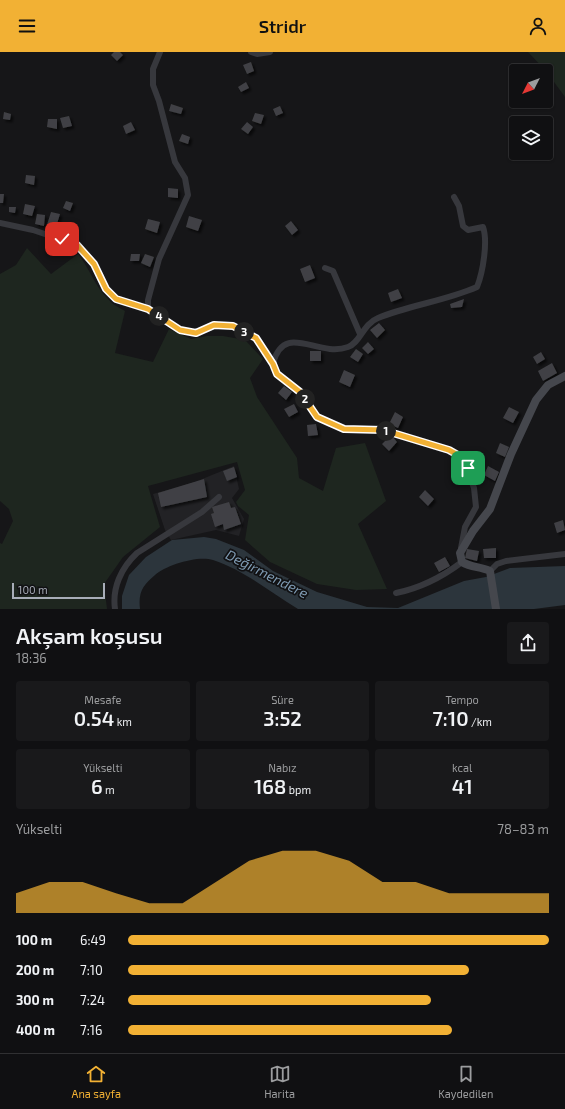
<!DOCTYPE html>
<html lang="tr">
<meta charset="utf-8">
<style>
body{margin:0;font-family:"Exo 2",sans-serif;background:#19191b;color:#f1f3f6;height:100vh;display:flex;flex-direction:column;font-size:15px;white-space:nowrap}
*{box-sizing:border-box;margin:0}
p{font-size:13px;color:#9c9d9f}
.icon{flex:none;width:22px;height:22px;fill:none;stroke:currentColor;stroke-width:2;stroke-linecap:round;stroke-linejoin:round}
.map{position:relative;height:557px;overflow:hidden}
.details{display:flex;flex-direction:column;background:#101012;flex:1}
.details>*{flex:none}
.needle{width:26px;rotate:228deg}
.tools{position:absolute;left:509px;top:12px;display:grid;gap:8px}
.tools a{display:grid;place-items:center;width:44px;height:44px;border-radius:4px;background:#101012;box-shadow:0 1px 3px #0004,0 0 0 1px #303032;font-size:20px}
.scale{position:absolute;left:12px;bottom:10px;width:93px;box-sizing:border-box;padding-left:4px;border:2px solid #a8adb8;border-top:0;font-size:11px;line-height:14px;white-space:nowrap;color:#a8adb8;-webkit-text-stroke:3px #111113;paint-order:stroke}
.pin{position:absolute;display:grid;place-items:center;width:34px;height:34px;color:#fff;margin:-17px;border-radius:8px;box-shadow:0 2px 6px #0006}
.km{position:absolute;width:20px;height:20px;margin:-10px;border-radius:50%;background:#222;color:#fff;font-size:11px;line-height:20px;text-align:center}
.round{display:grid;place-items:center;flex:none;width:42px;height:42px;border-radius:4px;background:#19191b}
.overview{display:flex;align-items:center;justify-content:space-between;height:68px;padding:0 16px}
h1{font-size:22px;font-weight:600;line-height:30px}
.stats{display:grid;grid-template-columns:repeat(3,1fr);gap:6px;height:68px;padding:4px 16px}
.stats div{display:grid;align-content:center;border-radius:4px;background:#19191b;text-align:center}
.stats b{font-size:20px;font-weight:600}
.stats small{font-size:11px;font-weight:400}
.stats p{font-size:11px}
.chart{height:112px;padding:8px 16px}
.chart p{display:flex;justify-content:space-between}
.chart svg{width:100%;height:72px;margin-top:4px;fill:#f2b134;opacity:.7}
ul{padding:0 16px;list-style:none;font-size:13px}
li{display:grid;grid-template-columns:64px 48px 1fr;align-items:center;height:30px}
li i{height:10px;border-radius:5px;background:#f2b134}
header{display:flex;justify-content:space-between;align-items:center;height:52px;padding:0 16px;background:#f2b134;color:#111;font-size:18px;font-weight:600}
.menu{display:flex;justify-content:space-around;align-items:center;height:56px;border-top:1px solid #303032;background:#101012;font-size:11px;color:#9c9d9f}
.menu a{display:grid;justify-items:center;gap:2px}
.menu .current{color:#f2b134}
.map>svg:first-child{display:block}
</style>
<header><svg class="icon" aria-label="menu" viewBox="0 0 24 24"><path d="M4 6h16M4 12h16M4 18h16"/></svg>Stridr<svg class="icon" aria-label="person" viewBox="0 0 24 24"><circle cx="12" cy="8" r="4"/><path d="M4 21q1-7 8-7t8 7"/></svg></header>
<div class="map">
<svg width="565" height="557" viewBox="0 0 565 557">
<defs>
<filter id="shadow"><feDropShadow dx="2.5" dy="2.5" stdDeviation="1" flood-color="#0009"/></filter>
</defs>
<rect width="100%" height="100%" fill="#161618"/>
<path fill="#222225" d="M234,414L239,437L232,446L244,467L239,484L216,478L171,488L165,478L153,442L195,430Z"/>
<path fill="#1e261f" d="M528,0H565V45L546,19Z
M27,196L51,222L78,202C90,217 95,235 109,248C113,253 120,256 125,259L115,301L153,310L169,277L191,287L207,284H223L245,288L263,307L250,326L257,345L297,406L299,426L323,439L336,396L365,391L386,449L358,472L387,537L356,538L317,532L270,510L245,488L249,463L238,454L236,450L245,438L237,410L148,434L160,475L123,505L104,532L107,557H0V491L2,492L13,469L9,457L0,449V222L16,213Z"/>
<path fill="#2c353c" d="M204,485L216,487L244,498L273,519L317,540L367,555L398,556L464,529L486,525L510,516L565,514V553L534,557H298C270,540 244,518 213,508C198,503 166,513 155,523C143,533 138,540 140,557H122V544L129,523L146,505L172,488Z"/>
<path fill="#404145" filter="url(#shadow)" d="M114,0H120L123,3L117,9L111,3Z
M251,10L254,19L247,22L243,13Z
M246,30L249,36L241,40L238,35Z
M171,52L183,56L181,62L169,59Z
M280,54L283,61L276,64L273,57Z
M4,60L11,62L10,68L3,67Z
M255,61L264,63L261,72L252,69Z
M69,64L72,74L63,76L60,66Z
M48,67H57V77L47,75Z
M131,70L135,78L126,82L123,74Z
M247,70L253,75L248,82L241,77Z
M182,82L190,85L188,92L179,89Z
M26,123L35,124L34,133L25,131Z
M168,136L178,137V146L168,145Z
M0,142H4L3,151H0Z
M66,149L73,151L70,159L63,156Z
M25,152L35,154L32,164L23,162Z
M9,155H16L15,161L9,160Z
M51,160L60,162L56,175L47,173Z
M37,162L45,163L44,174L35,172Z
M189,164L202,168L198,179L186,175Z
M148,167L160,170L157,181L145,177Z
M291,169L298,178L292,183L285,174Z
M131,202H140L139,209H130Z
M145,202L154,205L150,215L141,211Z
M310,213L315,226L305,230L300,217Z
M398,237L402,246L391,250L388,241Z
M464,247L462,255L451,256L450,252Z
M379,271L385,278L377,286L370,278Z
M368,290L374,297L368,302L362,296Z
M356,297L363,302L358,310L350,305Z
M310,299H321V309H310Z
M541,300L545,307L537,312L533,305Z
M552,311L557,321L543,329L538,319Z
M344,318L355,323L350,335L339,330Z
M284,334L292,340L286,348L278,341Z
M294,352L298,360L289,365L284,357Z
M509,355L519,360L513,371L503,366Z
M395,360L403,365L398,376L389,372Z
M316,372L318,383L308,384L307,373Z
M391,383L397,390L389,399L382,392Z
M500,391L509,395L505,405L496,401Z
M488,414L499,420L495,429L484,423Z
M234,415L237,425L227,429L223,419Z
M204,427L207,445L161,455L158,441Z
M425,438L434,447L428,454L419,445Z
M229,450L231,456L235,455L241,472L224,478L223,472L215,475L211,462L214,461L212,455Z
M563,468L565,478L557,481L554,471Z
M496,496V506H484L483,497Z
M467,497L479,499L477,509L465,506Z
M445,505L450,514L439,520L434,511Z"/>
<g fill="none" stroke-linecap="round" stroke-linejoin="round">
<path stroke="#37383d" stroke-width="6" d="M251,0L257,2L270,0
M0,171L33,178L77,193L94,212L106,237L116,247L148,257L180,278L196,281L214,273L233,274L256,286L273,311L277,322L300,340L317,365L330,372L344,377L383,378L449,398L463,406L474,436L476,455L465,475L461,496
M325,216L333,219L360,282
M148,257V248L159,207L188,143L185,126L175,110L159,49L153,33V17L160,0
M273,311C285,269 317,306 348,295C360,291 363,272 378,266C410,253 445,249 477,235C483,220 488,189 483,175L468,178L463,174L459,154L454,145
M490,519L497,512L506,509L565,502
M396,541C421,536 442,525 462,510
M115,557C112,536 121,516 137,501L202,460L219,445"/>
<path stroke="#45474d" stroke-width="8" d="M496,557L490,519C480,514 472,516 462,510L460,501L473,479L490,457L511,402L536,348L548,333L565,324"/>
</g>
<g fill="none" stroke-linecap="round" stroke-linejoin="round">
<g stroke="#fff" stroke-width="8">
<path id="route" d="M62,187L77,193L94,212L106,237L116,247L148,257L180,278L196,281L214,273L233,274L256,286L273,312L277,322L300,340L317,365L344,377L383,378L449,398L463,406L468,416"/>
</g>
<use href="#route" stroke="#f2b134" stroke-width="5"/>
</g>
<g text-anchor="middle" stroke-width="3.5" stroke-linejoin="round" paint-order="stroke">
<g font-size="14" font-style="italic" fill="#7f9bb3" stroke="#111113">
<text transform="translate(267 522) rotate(27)" y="5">Değirmendere</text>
</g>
</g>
</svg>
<div class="tools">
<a><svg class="needle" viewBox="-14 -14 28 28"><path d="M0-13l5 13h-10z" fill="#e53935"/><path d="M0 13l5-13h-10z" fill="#9c9d9f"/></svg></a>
<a><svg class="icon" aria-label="layers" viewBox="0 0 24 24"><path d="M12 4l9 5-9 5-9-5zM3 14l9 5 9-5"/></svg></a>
</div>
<div class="scale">100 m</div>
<div class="pin" style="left:468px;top:416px;background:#1e9e55"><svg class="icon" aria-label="arrive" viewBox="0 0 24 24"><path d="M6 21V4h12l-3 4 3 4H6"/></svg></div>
<div class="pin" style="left:62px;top:187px;background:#d93025"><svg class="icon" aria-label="check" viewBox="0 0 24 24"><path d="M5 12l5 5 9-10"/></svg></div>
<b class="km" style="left:386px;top:379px">1</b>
<b class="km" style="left:305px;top:347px">2</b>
<b class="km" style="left:244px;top:280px">3</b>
<b class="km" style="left:159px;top:264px">4</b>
</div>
<section class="details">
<div class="overview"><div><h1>Akşam koşusu</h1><p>18:36</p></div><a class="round"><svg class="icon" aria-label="share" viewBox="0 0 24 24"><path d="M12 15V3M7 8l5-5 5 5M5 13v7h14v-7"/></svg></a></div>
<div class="stats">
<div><p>Mesafe</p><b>0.54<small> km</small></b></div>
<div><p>Süre</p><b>3:52</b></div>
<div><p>Tempo</p><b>7:10<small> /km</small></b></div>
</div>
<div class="stats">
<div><p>Yükselti</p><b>6<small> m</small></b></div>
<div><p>Nabız</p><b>168<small> bpm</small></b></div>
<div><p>kcal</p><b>41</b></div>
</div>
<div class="chart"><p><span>Yükselti</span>78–83 m</p>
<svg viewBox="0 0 160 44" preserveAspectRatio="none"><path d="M0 44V32L10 25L20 25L30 32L40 38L50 38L60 25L70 12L80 6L90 6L100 12L110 25L120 25L130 32L140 32L150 32L160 32V44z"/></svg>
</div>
<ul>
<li><b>100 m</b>6:49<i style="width:100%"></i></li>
<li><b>200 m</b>7:10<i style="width:81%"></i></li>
<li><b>300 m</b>7:24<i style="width:72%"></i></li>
<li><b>400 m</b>7:16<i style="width:77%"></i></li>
</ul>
</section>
<nav class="menu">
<a class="current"><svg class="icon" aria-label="home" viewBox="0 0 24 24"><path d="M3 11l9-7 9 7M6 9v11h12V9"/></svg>Ana sayfa</a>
<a><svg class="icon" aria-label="map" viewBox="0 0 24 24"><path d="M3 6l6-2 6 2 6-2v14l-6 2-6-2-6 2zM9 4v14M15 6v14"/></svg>Harita</a>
<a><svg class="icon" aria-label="saved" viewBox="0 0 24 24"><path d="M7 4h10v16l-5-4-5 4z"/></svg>Kaydedilen</a>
</nav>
